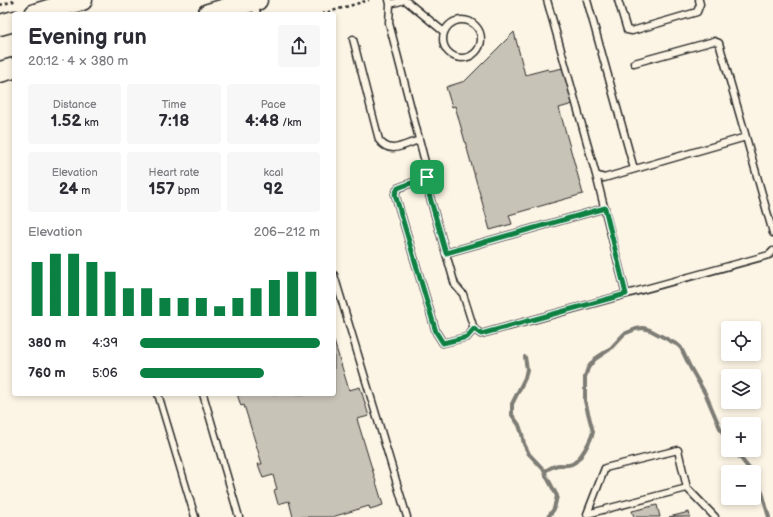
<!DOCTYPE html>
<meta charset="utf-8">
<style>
body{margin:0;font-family:"Balsamiq Sans",sans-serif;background:#f7f7f7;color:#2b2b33;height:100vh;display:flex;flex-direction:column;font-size:15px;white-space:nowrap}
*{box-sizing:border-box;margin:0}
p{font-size:13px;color:#7c7c81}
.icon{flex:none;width:22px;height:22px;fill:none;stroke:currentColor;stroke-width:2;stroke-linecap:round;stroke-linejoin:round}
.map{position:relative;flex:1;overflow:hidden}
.details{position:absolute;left:12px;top:12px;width:324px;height:384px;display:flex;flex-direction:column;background:#fff;border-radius:4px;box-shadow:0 2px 6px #0003}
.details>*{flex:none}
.buttons{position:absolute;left:721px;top:321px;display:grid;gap:8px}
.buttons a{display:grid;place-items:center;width:40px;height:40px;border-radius:4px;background:#fff;box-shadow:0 2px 6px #0003;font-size:20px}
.pin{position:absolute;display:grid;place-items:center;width:34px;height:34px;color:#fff;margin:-17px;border-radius:8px;box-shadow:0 2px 6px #0006}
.round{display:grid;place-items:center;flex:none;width:42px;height:42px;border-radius:4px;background:#f7f7f7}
.overview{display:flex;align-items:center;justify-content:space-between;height:68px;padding:0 16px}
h1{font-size:22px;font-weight:600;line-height:30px}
.metrics{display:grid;grid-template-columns:repeat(3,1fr);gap:6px;height:68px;padding:4px 16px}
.metrics div{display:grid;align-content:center;border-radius:4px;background:#f7f7f7;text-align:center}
.metrics b{font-size:17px;font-weight:600}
.metrics small{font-size:11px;font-weight:400}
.metrics p{font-size:11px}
.chart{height:112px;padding:8px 16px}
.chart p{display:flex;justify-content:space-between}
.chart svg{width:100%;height:72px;margin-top:4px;stroke:#0b8043;stroke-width:6}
ul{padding:0 16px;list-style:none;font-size:13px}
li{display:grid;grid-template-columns:64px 48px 1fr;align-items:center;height:30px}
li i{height:10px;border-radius:5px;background:#0b8043}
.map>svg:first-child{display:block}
</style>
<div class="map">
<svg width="773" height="517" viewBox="0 0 773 517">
<rect width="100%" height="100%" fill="#fcf5e5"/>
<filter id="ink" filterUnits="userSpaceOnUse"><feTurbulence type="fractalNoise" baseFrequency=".025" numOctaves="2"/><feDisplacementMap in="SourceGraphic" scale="8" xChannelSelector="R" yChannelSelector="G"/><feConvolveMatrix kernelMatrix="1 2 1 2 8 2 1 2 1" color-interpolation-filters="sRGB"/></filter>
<g filter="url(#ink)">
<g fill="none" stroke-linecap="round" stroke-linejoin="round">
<path stroke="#7d7b74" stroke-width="4" d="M525,357L527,369L525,378L512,404V415L519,425L522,434L524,444L529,454L545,471L546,476L549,481L557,496L554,509L548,517
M734,450L752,472
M545,471C550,468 554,465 560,465C564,465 568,466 572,464C580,461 591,440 593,432L585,401V377L588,368L595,359L610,349L624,334L636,329L643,328L650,330L678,345L681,348L690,367L706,395L720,428L728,442
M754,475C763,487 764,503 769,517"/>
</g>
<path fill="#c8c3b7" stroke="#2b2b2b" d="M514,32L525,75L548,69L549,71L563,68L573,104L559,108L583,194L509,215L512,224L490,230L455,106L452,107L446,87L465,81Z
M334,341L349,390L360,387L369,416L357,419L383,505L370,509L369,506L332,517H293L289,501L278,504L274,490L277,489L273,475L263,478L258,464H262L244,405L241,406L237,394H334Z
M657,505L660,517H634L632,511Z
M689,512L690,517H669Z"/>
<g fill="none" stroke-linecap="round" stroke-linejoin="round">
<g stroke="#2b2b2b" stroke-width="9">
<path id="service" d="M389,0L390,4L389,23L426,166L429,194L455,285L463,294L474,329L481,334L769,255L773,251
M405,0L444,32
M547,0L596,175L604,178L746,137L773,233
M587,0L634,169
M618,0L627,30L632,31L697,12L700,4L699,0
M254,3L257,14
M390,4L405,0
M443 39a19 19 0 1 1 38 0a19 19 0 1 1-38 0Z
M353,39L379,140C390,155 403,145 419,140
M634,63L714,41L719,43L746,137
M596,175L626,294
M427,177L398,188L395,194L436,332L443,343L467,337L474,329
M446,253L605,208
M334,275L407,517
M158,394L195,517
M203,394L239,517
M687,488L587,514L605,468L678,450L687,488L715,517"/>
</g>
<g stroke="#2b2b2b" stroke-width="23">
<path id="primary" d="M35,14L82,0
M208,14L257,0
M0,25L14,21
M0,72L14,68"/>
</g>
<path stroke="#2b2b2b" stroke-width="2.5" stroke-dasharray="3 3" stroke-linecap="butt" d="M0,5L17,0
M322,14L369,0"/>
<use href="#service" stroke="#fcf5e5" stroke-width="6"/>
<use href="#primary" stroke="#fcf5e5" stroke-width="20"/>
</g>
</g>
<g fill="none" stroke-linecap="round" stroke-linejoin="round" filter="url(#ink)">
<g stroke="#fff" stroke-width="8">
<path id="route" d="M427,177L429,194L446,253L605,208L626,294L481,334L474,329L467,337L443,343L436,332L395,194L398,188Z"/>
</g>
<use href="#route" stroke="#0b8043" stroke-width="5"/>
</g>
</svg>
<div class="buttons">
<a><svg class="icon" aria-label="locate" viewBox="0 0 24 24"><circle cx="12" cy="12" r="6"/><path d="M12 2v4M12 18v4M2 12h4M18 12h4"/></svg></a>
<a><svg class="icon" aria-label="layers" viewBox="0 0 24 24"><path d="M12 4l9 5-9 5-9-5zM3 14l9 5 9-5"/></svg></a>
<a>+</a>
<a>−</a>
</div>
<div class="pin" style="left:427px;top:177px;background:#1e9e55"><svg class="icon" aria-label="arrive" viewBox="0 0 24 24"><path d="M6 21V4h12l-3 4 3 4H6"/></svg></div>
<section class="details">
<div class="overview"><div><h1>Evening run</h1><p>20:12 · 4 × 380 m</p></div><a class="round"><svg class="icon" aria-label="share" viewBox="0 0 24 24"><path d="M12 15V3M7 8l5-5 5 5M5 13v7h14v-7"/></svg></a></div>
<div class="metrics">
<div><p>Distance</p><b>1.52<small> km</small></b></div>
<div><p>Time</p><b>7:18</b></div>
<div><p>Pace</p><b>4:48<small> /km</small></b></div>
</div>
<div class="metrics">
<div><p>Elevation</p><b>24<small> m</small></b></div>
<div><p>Heart rate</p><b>157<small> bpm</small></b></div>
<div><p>kcal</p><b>92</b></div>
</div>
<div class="chart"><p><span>Elevation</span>206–212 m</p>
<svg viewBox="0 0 160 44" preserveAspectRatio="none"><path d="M5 44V11M15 44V6M25 44V6M35 44V11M45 44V17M55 44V27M65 44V27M75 44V33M85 44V33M95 44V33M105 44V38M115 44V33M125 44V27M135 44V22M145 44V17M155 44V17"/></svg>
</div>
<ul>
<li><b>380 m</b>4:39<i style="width:100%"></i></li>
<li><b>760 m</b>5:06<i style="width:69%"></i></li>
</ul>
</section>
</div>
